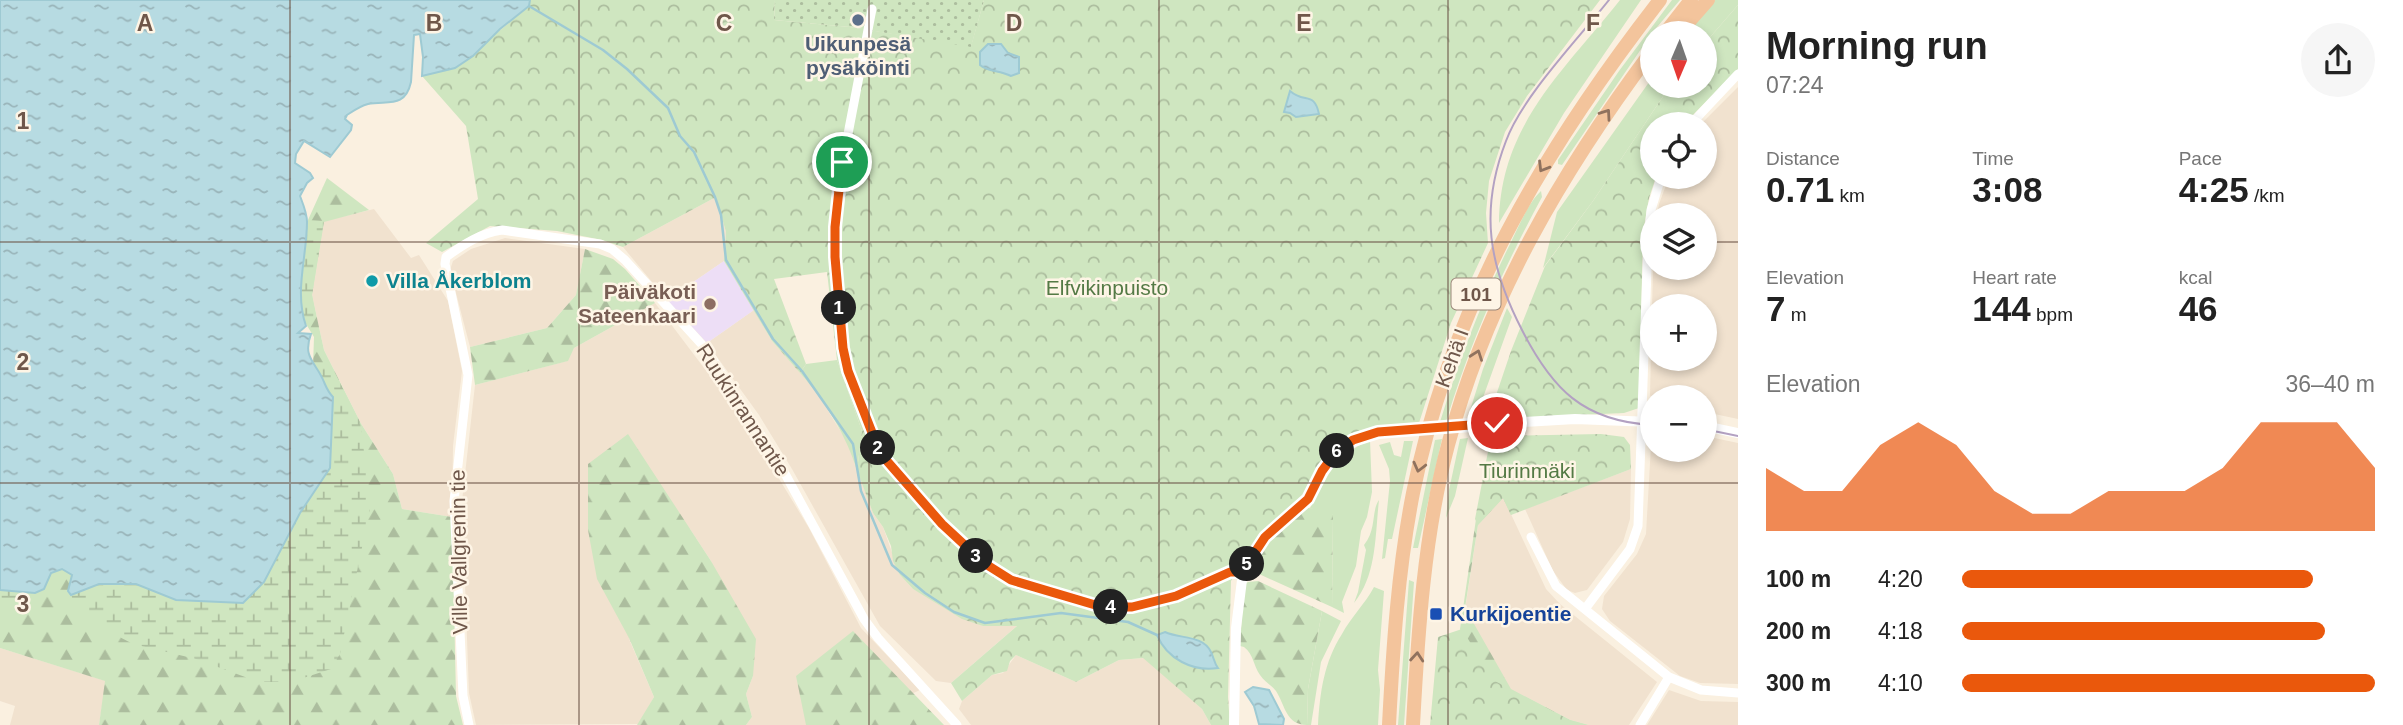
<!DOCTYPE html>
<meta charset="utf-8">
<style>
body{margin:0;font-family:Helvetica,sans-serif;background:#f6f6f6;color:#222;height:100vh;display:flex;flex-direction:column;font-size:26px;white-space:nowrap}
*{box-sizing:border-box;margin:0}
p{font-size:23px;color:#767676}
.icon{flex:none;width:38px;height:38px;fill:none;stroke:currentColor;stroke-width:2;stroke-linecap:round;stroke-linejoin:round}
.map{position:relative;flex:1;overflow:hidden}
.sheet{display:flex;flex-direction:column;background:#fff;width:665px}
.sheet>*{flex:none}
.needle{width:46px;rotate:182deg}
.tools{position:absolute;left:1640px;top:21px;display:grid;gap:14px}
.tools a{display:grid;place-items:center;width:77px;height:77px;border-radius:50%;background:#fff;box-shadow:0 4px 10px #0003;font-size:35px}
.pin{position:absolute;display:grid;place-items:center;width:60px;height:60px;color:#fff;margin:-30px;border:4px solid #fff;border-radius:50%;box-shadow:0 2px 7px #0007}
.km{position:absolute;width:35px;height:35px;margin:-18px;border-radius:50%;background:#222;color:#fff;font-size:19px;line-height:35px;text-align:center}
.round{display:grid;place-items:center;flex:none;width:74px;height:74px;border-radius:37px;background:#f6f6f6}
.headline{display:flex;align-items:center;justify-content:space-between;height:119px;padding:0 28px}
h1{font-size:38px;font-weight:700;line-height:52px}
.figures{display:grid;grid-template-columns:repeat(3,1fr);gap:10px;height:119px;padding:7px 28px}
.figures div{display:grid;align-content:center}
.figures b{font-size:35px;font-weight:700}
.figures small{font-size:19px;font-weight:400}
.figures p{font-size:19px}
.chart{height:196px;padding:14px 28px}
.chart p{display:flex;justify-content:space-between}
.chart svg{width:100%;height:126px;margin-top:7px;fill:#ea580c;opacity:.7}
ul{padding:0 28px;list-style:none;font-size:23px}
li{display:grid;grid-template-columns:112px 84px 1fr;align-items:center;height:52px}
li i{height:18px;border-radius:9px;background:#ea580c}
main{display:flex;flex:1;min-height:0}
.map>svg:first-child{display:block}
</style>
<main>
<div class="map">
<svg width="1738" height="725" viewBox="0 0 1738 725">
<defs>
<pattern id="forest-firs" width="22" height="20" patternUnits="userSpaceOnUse" patternTransform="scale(1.75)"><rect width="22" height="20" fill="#cfe6c0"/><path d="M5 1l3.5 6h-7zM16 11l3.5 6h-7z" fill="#acbd9e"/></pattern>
<pattern id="wetland-marsh" width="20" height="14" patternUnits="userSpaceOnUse" patternTransform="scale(1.75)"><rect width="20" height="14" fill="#cfe6c0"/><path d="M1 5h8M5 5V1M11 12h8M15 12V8" fill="none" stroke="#acbd9e"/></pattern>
<pattern id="park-crowns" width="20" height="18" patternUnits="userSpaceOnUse" patternTransform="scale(1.75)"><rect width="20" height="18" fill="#cfe6c0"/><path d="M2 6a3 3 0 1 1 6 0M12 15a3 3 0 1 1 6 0" fill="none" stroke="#acbd9e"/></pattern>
<pattern id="garden-dots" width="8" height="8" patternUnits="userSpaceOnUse" patternTransform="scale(1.75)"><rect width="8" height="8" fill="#cfe6c0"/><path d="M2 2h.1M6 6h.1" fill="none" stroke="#acbd9e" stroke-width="1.8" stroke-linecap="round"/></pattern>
<pattern id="water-ripples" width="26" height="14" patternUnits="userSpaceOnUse" patternTransform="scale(1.75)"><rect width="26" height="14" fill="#b7dbe2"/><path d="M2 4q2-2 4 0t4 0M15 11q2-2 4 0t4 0" fill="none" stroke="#99b4b9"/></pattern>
</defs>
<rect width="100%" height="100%" fill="#faf0e0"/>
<path fill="#f1e2cf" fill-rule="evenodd" d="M1738,87V419L1705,412L1704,397H1652V402L1650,395L1653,268H1704V215H1657L1659,204L1669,177H1704V124H1701ZM1704,306V359H1652V306Z
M716,197L726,232L724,261L667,300L623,247Z
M374,209L411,258L419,255L448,301L462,371L453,446L452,517L402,509L393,474L360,422L324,350L312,295L324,221Z
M505,238L585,249L576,295L547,328L470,347L450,270L453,261L471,249Z
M655,303L744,421L809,528L861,628L920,690L845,725H746L752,717L746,694L753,676L711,561L690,529L629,639L654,697L639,724L476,725L469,693L462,501L475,385L567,361L574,348Z
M754,310L772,341L816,391L849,445L873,513L883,527L900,575L913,589L983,626L1018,625L951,683L936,681L880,626L792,469L759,415L707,343Z
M1705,436L1738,443V684L1700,683L1680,676L1610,621L1602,609L1604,596L1637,554L1646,534L1651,445L1652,443V450H1704Z
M1631,469L1630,519L1623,542L1587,590L1575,593L1567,590L1553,571L1525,509Z
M1503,497L1546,589L1560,604L1657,682L1629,725H1588L1570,720L1493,680L1462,629L1478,525Z
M0,648L106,681L99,725H10L15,706L0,701Z
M1016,655L1076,682L1119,660L1144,658L1202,709L1211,725H971L959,709L962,701L992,675L1003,673Z
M1669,690L1701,701L1738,702V725H1647Z"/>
<path fill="#eddef6" d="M724,261L754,310L707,343L667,300Z"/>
<path fill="#cfe6c0" d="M1620,0H1641L1564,113L1499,223C1500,125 1563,72 1620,0Z
M1672,0H1680L1652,33L1562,165L1558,164V160L1619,71Z
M1715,0H1738V5L1705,43L1704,33H1687Z
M1652,78V86H1670L1593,201L1543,268L1557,212Z
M1541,191L1542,197C1503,269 1470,342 1446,422H1440C1459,360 1482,300 1511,242C1519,226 1528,203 1541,191Z
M1507,308L1512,317L1476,417H1468L1483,369Z
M837,360L862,431L857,470C846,435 825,401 800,373L806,364Z
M1468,438L1455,496L1446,518L1449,490L1460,439Z
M1442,439L1418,548H1413L1435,440Z
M1370,440L1372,492L1367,517L1361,531L1356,566L1342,602L1344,613L1332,607L1333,515L1310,508C1330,474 1331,458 1370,440Z
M1404,441H1413L1392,539H1388L1385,558L1382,559L1390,481L1389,469L1379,445L1390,442L1394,455L1401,457Z
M1379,500C1375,535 1377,575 1354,603L1358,592L1366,550L1364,545C1377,529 1371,511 1379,500Z
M1409,580L1414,582L1404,725H1398Z
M1374,587L1384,591L1378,670L1380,690L1378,725H1318C1320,692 1324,662 1342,634C1351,617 1365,604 1374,587Z
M1322,611L1341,621L1321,662L1311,725H1307L1308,689Z"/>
<path fill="url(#forest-firs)" d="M327,178L369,210L324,222L312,295L324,350L360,422L393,474L402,509L452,517L456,696L463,725H99L105,681L0,648V590L44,589L51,573L62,569L72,575L68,590L313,366L314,337L303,319L301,311L308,220Z
M585,249L613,259L625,269L655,303L574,348L568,361L475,385L470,347L547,328L576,295Z
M628,434L711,561L756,639L753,676L746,694L752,717L746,725H637L654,697L629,638L597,579L588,530V464Z
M1499,484L1514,508L1511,515L1503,498L1478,525L1465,608L1511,689L1570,720L1588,725H1490L1460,629L1476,519Z
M1308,508L1327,509L1333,515L1332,607L1259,574L1252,573L1250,570L1265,546Z
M1258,581L1322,611L1308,689L1307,725C1286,725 1285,705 1276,691C1271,685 1264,681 1260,675C1253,665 1254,655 1244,647L1240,646L1244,585L1248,582Z
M853,631L944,725H806L796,676Z"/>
<path fill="url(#wetland-marsh)" d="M308,220L324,221L312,295L316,316L303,319L293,325L294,234Z
M310,358L313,366L333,369L360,422L371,504L340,654L331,669L291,682H259L196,659L133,644L85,619L68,591L72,575L62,569L51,573L44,589L35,593C27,608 17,614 0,612V487Z"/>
<path fill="url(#park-crowns)" d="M530,0H775L774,20L850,27L971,46L984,0H1600L1527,96L1505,132L1489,181L1486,213L1488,243L1451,323L1419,423L1383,426L1359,431L1341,441L1323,460L1304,497L1268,528L1251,547L1231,581L1228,697L1230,725H1211L1202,709L1143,658L1119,660L1076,682L1016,655L1010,661L1007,671L992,675L962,701L951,683L1017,626H983L962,619L913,589L900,575L893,561L891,546L883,527L873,513L857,470L862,431L837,360L827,272L774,279L806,364L800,373L772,341L724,261L726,232L716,197L623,247L602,240L557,231L490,226L442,252L426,243L478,199L466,126L422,76L455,68L529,6Z
M1738,5V69L1684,124H1652V177H1656L1649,198L1643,233L1639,408L1624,413L1488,419L1511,351L1545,266L1593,201L1670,86H1704L1705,43Z
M1601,434L1624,437L1630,445L1631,469L1511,515L1503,498L1478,525L1475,519L1491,436Z
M1462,629L1493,680L1570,720L1588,725H1430L1438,637Z"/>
<path fill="url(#garden-dots)" d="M775,0H984L971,47L850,27L774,20Z"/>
<path fill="url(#water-ripples)" stroke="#9ecad3" stroke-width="2" d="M0,0H530L529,6L500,29L473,56L455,68L422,76L423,57L420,34L414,35L411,82C405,109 387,100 368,104C360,106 353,111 347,115L345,119L352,125L351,130L330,157L304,141L296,154L295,163L310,173L313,178L307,183L300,196C303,204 307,213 307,222C307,257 294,291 306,326L298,333L311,334C302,358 316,362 324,382C327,389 328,392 333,397L330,468L300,513L264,582L243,603L176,600L136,584H99L71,595L68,591L72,575L62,569L51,573L44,589L35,593L0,590Z
M988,44H1001L1008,53L1019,57V73L1011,76C999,70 988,72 980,65V52Z
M1290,91C1305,104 1314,91 1319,114L1296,117L1290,113L1284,112Z
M1165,632C1180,639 1203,635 1211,652C1214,658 1214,663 1218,668C1193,672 1167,659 1157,635Z
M1253,687L1269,690L1284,719L1283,725L1259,724L1254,706L1245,692Z"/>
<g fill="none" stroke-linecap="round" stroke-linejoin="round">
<path stroke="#9ecad3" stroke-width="2.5" d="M529,6L603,50L627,69L668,108L680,136L694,152L715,197L721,215L726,260L773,339L802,371L853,444L861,491L892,565L925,593L954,612L985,623L1061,613L1128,622L1157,635"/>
<path stroke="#fff" stroke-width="9" d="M872,9L843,160L835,227V257L843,348L848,371L880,453L962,545L984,563L1011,580L1042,590L1102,607H1132L1176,596L1230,572H1243
M1691,124L1738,74
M1531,537L1556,586L1669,677L1701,690L1738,693
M1585,609L1630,549L1638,526L1648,240L1651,210L1661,177
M469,725L463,696L454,501L468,375L445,264L446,257C464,244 481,233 502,230L600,244L612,249L625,260L706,349L783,470L864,619L878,638L957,725
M1640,725L1669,677"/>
<path stroke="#fff" stroke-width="10" d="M1704,426L1738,433
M1234,725L1236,628L1243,572L1265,537L1308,499L1322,471L1336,452L1362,436L1393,430L1575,419L1652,422"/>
<path stroke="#f3c49c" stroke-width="14" d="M1665,33L1691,0
M1679,33L1708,0
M1389,725C1393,648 1398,569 1413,493C1451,305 1544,149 1660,0
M1413,725C1418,632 1424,535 1448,445C1487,299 1562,171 1652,51"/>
<path stroke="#b3a1c2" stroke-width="2" d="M1609,0C1579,38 1522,97 1506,141C1479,211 1489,266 1522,330C1552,389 1583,421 1652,425
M1704,429L1738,436"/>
</g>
<defs><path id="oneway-chevron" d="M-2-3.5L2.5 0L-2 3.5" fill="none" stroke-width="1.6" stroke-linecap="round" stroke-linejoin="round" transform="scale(1.75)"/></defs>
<g stroke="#90725e">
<use href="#oneway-chevron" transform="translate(1606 114) rotate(-55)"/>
<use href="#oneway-chevron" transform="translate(1543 167) rotate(121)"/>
<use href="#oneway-chevron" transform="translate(1477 355) rotate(-70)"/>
<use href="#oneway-chevron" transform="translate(1419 467) rotate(104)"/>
<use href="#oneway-chevron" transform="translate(1417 657) rotate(-85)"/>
</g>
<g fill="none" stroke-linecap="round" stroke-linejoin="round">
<g stroke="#fff" stroke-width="14">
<path id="route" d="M842,162L835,227V257L843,348L848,371L880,453L942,524L984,563L1011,580L1102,607H1132L1176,596L1230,572H1242L1265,537L1308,499L1322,471L1336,452L1353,440L1378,432L1497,423"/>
</g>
<use href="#route" stroke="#ea580c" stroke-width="9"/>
</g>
<path fill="none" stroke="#6f574a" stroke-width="2" stroke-opacity="0.55" d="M290,0V725M579,0V725M869,0V725M1159,0V725M1448,0V725M0,242H1652M1704,242H1738M0,483H1738"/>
<circle fill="#5c6f8a" stroke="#fef5e6" stroke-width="2.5" cx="858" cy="20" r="7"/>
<circle fill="#0f9aa8" stroke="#fef5e6" stroke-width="2.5" cx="372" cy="281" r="7"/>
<circle fill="#8d6e63" stroke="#fef5e6" stroke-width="2.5" cx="710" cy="304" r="7"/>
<rect fill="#1a4fb4" stroke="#fef5e6" stroke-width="2.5" x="1429" y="607" width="14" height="14" rx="3.5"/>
<g text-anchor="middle" stroke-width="5" stroke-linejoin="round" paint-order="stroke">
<rect fill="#fef5e6" stroke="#9a8679" stroke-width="2" x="1451.5" y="278.5" width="49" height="31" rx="5"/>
<g font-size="19" font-weight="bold" fill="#6f574a">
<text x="1476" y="301">101</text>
</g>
<g font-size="21" font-weight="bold" fill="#4e5e75" stroke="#fef5e6">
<text x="858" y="51">Uikunpesä<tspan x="858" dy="24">pysäköinti</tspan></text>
</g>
<g font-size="21" font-weight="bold" fill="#0d838f" stroke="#fef5e6" text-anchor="start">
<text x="386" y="288">Villa Åkerblom</text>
</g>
<g font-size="21" fill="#547a45" stroke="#fef5e6">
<text x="1107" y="295">Elfvikinpuisto</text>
<text x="1527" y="478">Tiurinmäki</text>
</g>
<g font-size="21" font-weight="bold" fill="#785e54" stroke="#fef5e6" text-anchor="end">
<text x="696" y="299">Päiväkoti<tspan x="696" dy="24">Sateenkaari</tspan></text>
</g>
<g font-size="21" fill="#6f574a" stroke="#fef5e6">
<text transform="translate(1452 358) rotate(-70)" y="7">Kehä I</text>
<text transform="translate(743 410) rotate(57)" y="7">Ruukinrannantie</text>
<text transform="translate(459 552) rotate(-91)" y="7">Ville Vallgrenin tie</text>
</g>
<g font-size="21" font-weight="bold" fill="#164399" stroke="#fef5e6" text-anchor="start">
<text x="1450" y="621">Kurkijoentie</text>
</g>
</g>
<g font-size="23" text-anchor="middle" font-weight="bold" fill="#6f574a" stroke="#fef5e6" stroke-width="5" stroke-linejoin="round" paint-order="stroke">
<text x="145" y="31">A</text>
<text x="434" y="31">B</text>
<text x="724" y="31">C</text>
<text x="1014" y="31">D</text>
<text x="1304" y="31">E</text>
<text x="1593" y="31">F</text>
<text x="23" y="129">1</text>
<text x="23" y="370">2</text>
<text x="23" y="612">3</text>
</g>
</svg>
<div class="tools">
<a><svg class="needle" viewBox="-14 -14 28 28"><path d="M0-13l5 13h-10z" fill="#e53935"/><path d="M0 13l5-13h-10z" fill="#767676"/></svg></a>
<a><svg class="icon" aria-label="locate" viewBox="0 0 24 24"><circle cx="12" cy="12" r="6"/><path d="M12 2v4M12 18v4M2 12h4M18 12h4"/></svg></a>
<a><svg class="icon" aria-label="layers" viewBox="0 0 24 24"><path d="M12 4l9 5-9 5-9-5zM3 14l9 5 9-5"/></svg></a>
<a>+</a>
<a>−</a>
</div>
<div class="pin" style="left:842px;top:162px;background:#1e9e55"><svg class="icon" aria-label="arrive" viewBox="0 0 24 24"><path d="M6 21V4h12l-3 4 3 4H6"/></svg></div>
<div class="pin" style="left:1497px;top:423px;background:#d93025"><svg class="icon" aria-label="check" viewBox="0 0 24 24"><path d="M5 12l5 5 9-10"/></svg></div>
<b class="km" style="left:839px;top:308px">1</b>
<b class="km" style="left:878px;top:448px">2</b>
<b class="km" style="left:976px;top:556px">3</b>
<b class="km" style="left:1111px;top:607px">4</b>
<b class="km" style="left:1247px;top:564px">5</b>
<b class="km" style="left:1337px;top:451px">6</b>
</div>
<section class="sheet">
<div class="headline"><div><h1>Morning run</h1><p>07:24</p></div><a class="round"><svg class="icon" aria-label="share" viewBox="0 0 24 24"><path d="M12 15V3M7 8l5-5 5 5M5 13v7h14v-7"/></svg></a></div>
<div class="figures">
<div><p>Distance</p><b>0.71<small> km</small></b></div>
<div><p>Time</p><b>3:08</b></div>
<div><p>Pace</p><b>4:25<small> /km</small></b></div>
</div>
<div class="figures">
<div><p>Elevation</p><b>7<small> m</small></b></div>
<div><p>Heart rate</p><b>144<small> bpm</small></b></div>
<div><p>kcal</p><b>46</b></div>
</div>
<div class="chart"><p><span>Elevation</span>36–40 m</p>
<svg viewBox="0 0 160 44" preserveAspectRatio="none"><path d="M0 44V22L10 30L20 30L30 14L40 6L50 14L60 30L70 38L80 38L90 30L100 30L110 30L120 22L130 6L140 6L150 6L160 22V44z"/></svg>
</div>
<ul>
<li><b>100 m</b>4:20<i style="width:85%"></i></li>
<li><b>200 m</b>4:18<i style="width:88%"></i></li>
<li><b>300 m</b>4:10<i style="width:100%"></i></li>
</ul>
</section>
</main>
